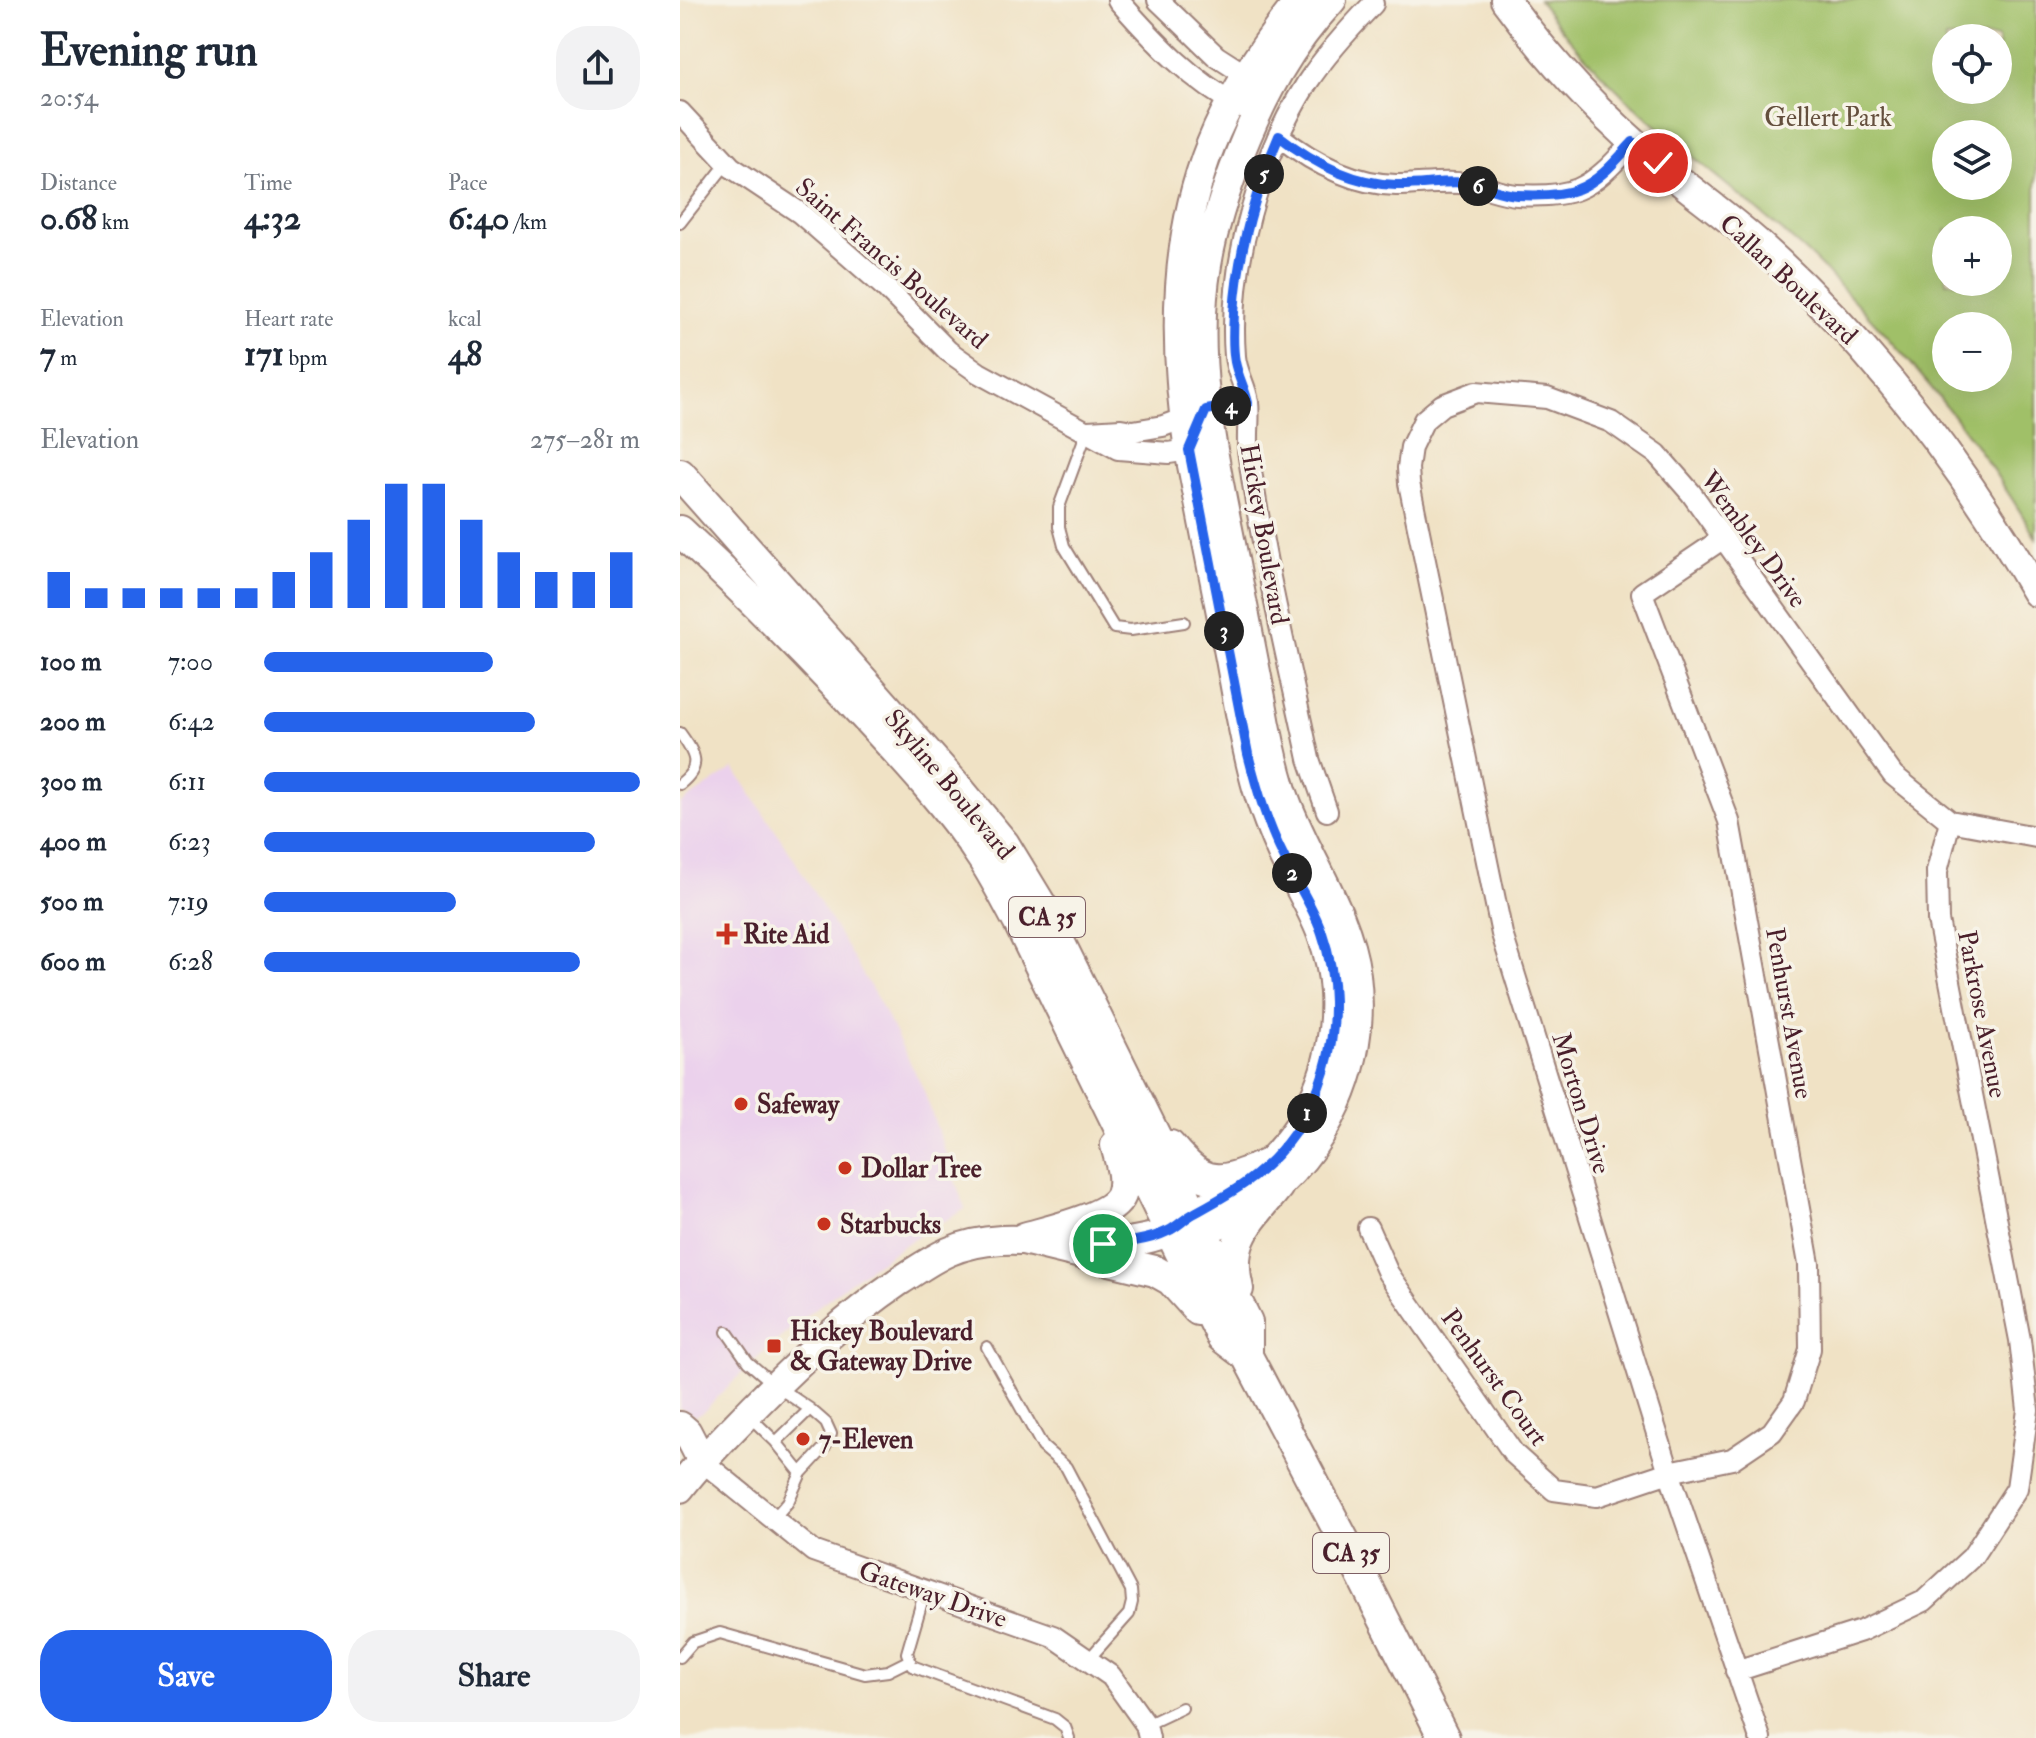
<!DOCTYPE html>
<meta charset="utf-8">
<style>
body{margin:0;font-family:"IM FELL Double Pica",serif;background:#f2f2f3;color:#1f2937;height:100vh;display:flex;flex-direction:column;font-size:30px;white-space:nowrap}
*{box-sizing:border-box;margin:0}
p{font-size:26px;color:#747a83}
.icon{flex:none;width:44px;height:44px;fill:none;stroke:currentColor;stroke-width:2;stroke-linecap:round;stroke-linejoin:round}
.map{position:relative;flex:1;overflow:hidden}
.side{display:flex;flex-direction:column;background:#fff;width:680px}
.side>*{flex:none}
.controls{position:absolute;left:1252px;top:24px;display:grid;gap:16px}
.controls a{display:grid;place-items:center;width:80px;height:80px;border-radius:50%;background:#fff;box-shadow:0 8px 32px #0002;font-size:40px}
.pin{position:absolute;display:grid;place-items:center;width:68px;height:68px;color:#fff;margin:-34px;border:4px solid #fff;border-radius:50%;box-shadow:0 2px 8px #0007}
.km{position:absolute;width:40px;height:40px;margin:-20px;border-radius:50%;background:#222;color:#fff;font-size:22px;line-height:40px;text-align:center}
.round{display:grid;place-items:center;flex:none;width:84px;height:84px;border-radius:32px;background:#f2f2f3}
.head{display:flex;align-items:center;justify-content:space-between;height:136px;padding:0 40px}
h1{font-size:44px;font-weight:700;line-height:60px}
.figures{display:grid;grid-template-columns:repeat(3,1fr);gap:12px;height:136px;padding:8px 40px}
.figures div{display:grid;align-content:center}
.figures b{font-size:34px;font-weight:700}
.figures small{font-size:22px;font-weight:400}
.figures p{font-size:22px}
.chart{height:224px;padding:16px 40px}
.chart p{display:flex;justify-content:space-between}
.chart svg{width:100%;height:144px;margin-top:8px;stroke:#2563eb;stroke-width:6}
.primary-button{display:flex;gap:16px;margin-top:auto;padding:16px 40px}
.primary-button a{flex:1;height:92px;border-radius:32px;background:#2563eb;color:#fff;font-size:32px;font-weight:700;line-height:92px;text-align:center}
.primary-button a+a{background:#f2f2f3;color:#1f2937}
ul{padding:0 40px;list-style:none;font-size:26px}
li{display:grid;grid-template-columns:128px 96px 1fr;align-items:center;height:60px}
li i{height:20px;border-radius:10px;background:#2563eb}
main{display:flex;flex:1;min-height:0}
.map>svg:first-child{display:block}
</style>
<main>
<section class="side">
<div class="head"><div><h1>Evening run</h1><p>20:54</p></div><a class="round"><svg class="icon" aria-label="share" viewBox="0 0 24 24"><path d="M12 15V3M7 8l5-5 5 5M5 13v7h14v-7"/></svg></a></div>
<div class="figures">
<div><p>Distance</p><b>0.68<small> km</small></b></div>
<div><p>Time</p><b>4:32</b></div>
<div><p>Pace</p><b>6:40<small> /km</small></b></div>
</div>
<div class="figures">
<div><p>Elevation</p><b>7<small> m</small></b></div>
<div><p>Heart rate</p><b>171<small> bpm</small></b></div>
<div><p>kcal</p><b>48</b></div>
</div>
<div class="chart"><p><span>Elevation</span>275–281 m</p>
<svg viewBox="0 0 160 44" preserveAspectRatio="none"><path d="M5 44V33M15 44V38M25 44V38M35 44V38M45 44V38M55 44V38M65 44V33M75 44V27M85 44V17M95 44V6M105 44V6M115 44V17M125 44V27M135 44V33M145 44V33M155 44V27"/></svg>
</div>
<ul>
<li><b>100 m</b>7:00<i style="width:61%"></i></li>
<li><b>200 m</b>6:42<i style="width:72%"></i></li>
<li><b>300 m</b>6:11<i style="width:100%"></i></li>
<li><b>400 m</b>6:23<i style="width:88%"></i></li>
<li><b>500 m</b>7:19<i style="width:51%"></i></li>
<li><b>600 m</b>6:28<i style="width:84%"></i></li>
</ul>
<div class="primary-button"><a>Save</a><a>Share</a></div>
</section>
<div class="map">
<svg width="1356" height="1738" viewBox="0 0 1356 1738">
<rect width="100%" height="100%" fill="#f7f3e8"/>
<filter id="ink" filterUnits="userSpaceOnUse"><feTurbulence type="fractalNoise" baseFrequency=".0125" numOctaves="2"/><feDisplacementMap in="SourceGraphic" scale="16" xChannelSelector="R" yChannelSelector="G"/><feConvolveMatrix kernelMatrix="1 2 1 2 8 2 1 2 1" color-interpolation-filters="sRGB"/></filter>
<filter id="wash" filterUnits="userSpaceOnUse"><feTurbulence type="fractalNoise" baseFrequency=".006" numOctaves="4" result="noise"/><feDisplacementMap in="SourceGraphic" scale="32" xChannelSelector="R" yChannelSelector="G"/><feGaussianBlur stdDeviation="1.8" result="paint"/><feColorMatrix in="noise" values="0 0 0 0 0 0 0 0 0 0 0 0 0 0 0 0 0 1.4 0 .05"/><feComposite in="paint" operator="in"/></filter>
<g filter="url(#wash)">
<rect width="100%" height="100%" fill="#f0e2c5"/>
<path fill="#ebd1ec" d="M54,768L112,856L200,1003L243,1088L285,1209L224,1245L171,1281L122,1319L71,1364L21,1414L15,1416L0,1408V804Z"/>
<path fill="#a0c068" stroke="#75704a" stroke-width="2" fill-rule="evenodd" d="M859,0H1356V538C1307,454 1246,376 1179,306C1158,284 1138,261 1115,242C1026,165 928,97 859,0ZM1318,38V90H1266V38ZM1318,134V186H1266V134ZM1266,230H1318V282H1266ZM1266,326H1318V378H1266Z"/>
</g>
<g filter="url(#ink)">
<g fill="none" stroke-linecap="round" stroke-linejoin="round">
<g stroke="#9d8078" stroke-width="14">
<path id="lane" d="M0,223L47,163
M407,431L379,507V527L384,546L434,628L451,630L504,622
M0,733C15,754 23,766 0,784
M47,1332L68,1362L96,1386L130,1409L96,1442L68,1415
M307,1347L363,1447L386,1467L451,1590L452,1602L449,1614L408,1660
M121,1473L145,1447L151,1434L146,1423L130,1409
M93,1519L108,1502L121,1473L96,1442
M245,1591L227,1653L232,1666L375,1719L385,1727L389,1738
M0,1657L13,1642L40,1633L185,1674L208,1671L230,1660
M466,1725L502,1708"/>
</g>
<g stroke="#9d8078" stroke-width="24">
<path id="street" d="M438,0C474,41 512,82 561,107
M478,0L536,56L575,81
M0,112L51,167L120,213L207,289L268,351L299,373L438,449L489,453L509,450L514,439
M599,136C632,162 673,184 716,185C740,185 765,180 789,184C805,186 821,194 837,195C855,196 881,196 898,189C920,180 937,159 953,142
M408,431L441,429L453,431L483,426L526,410L568,403
M647,811L629,759L623,731C603,640 582,549 569,457C566,438 570,420 568,402C566,386 556,372 555,356C548,265 579,159 627,83C646,54 669,29 693,4
M688,1228L708,1273L834,1454L874,1490L917,1496L989,1472L1052,1459L1092,1432L1114,1401L1130,1349L1129,1264L1049,821L962,593L1042,539
M22,1461L133,1551L373,1636L431,1676L466,1725L469,1738
M1056,1671L1181,1631L1244,1601L1292,1557L1337,1488L1348,1410L1340,1340L1258,920L1257,871L1270,821
M1080,1738L989,1472L822,934L729,483L728,468L731,447L744,420L762,405L796,392L867,398L931,422L977,454L1011,493L1213,775L1270,821L1356,837"/>
</g>
<g stroke="#9d8078" stroke-width="32">
<path id="secondary" d="M825,0C869,60 920,116 978,163C1012,192 1049,217 1082,247C1192,346 1282,464 1356,592
M498,1232C526,1232 552,1221 575,1204C647,1152 687,1065 676,975C667,908 623,854 602,790C593,761 587,732 582,703C574,662 566,621 558,580C539,477 509,371 527,265C533,227 546,189 560,153C583,95 609,46 652,0
M0,1426L7,1432L22,1461
M0,1488C22,1459 49,1433 74,1407C119,1362 165,1318 218,1282C234,1272 250,1260 268,1252C324,1227 382,1249 441,1243C457,1241 477,1238 491,1230C499,1224 506,1218 515,1213C536,1201 558,1190 577,1174C629,1129 658,1061 654,992C651,937 627,904 603,856C593,834 584,811 577,788C565,746 558,702 550,659C536,589 523,520 509,450C493,349 492,241 531,144C552,92 585,44 620,0"/>
</g>
<g stroke="#9d8078" stroke-width="34">
<path id="primary" d="M0,474L277,787L324,844L361,905L567,1322V1356L674,1560L764,1738
M0,531C57,584 112,639 165,695C213,747 264,799 303,859C316,879 327,901 339,923L542,1337L567,1356
M490,1146C526,1190 540,1184 588,1164
M344,1238C367,1231 432,1218 441,1195C447,1178 440,1161 436,1145
M343,1239L475,1271L491,1280L518,1310
M558,1289C546,1240 569,1222 598,1186"/>
</g>
<use href="#lane" stroke="#fff" stroke-width="10"/>
<use href="#street" stroke="#fff" stroke-width="20"/>
<use href="#secondary" stroke="#fff" stroke-width="28"/>
<use href="#primary" stroke="#fff" stroke-width="30"/>
</g>
</g>
<g fill="none" stroke-linecap="round" stroke-linejoin="round" filter="url(#ink)">
<g stroke="#fff" stroke-width="16">
<path id="route" d="M423,1244C444,1243 468,1241 488,1231C497,1227 504,1219 513,1214C531,1204 548,1195 565,1183C643,1128 673,1022 642,933C633,906 616,883 604,857C587,824 577,789 568,754L509,450L526,410L568,403C565,389 558,377 555,362C552,346 553,329 554,313C558,252 575,192 599,136C632,162 673,184 716,185C740,186 765,180 789,183C805,186 821,194 837,195C855,196 881,196 898,189C920,181 937,159 953,142L978,163"/>
</g>
<use href="#route" stroke="#2563eb" stroke-width="10"/>
</g>
<g fill="#c8321e" stroke="#f7f3e8" stroke-width="3">
<path d="M43 922h8v8h8v8h-8v8h-8v-8h-8v-8h8z"/>
<circle cx="61" cy="1104" r="8"/>
<circle cx="165" cy="1168" r="8"/>
<circle cx="144" cy="1224" r="8"/>
<rect x="86" y="1338" width="16" height="16" rx="4"/>
<circle cx="123" cy="1439" r="8"/>
</g>
<g text-anchor="middle" stroke-width="7" stroke-linejoin="round" paint-order="stroke">
<g fill="#f7f3e8" stroke="#7e5f64" stroke-width="2">
<rect x="329" y="897" width="76" height="40" rx="6"/>
<rect x="633" y="1533" width="76" height="40" rx="6"/>
</g>
<g font-size="24" font-weight="bold" fill="#4a1f2b">
<text x="367" y="925">CA 35</text>
<text x="671" y="1561">CA 35</text>
</g>
<g font-size="26" fill="#644f3d" stroke="#f7f3e8">
<text x="1148" y="126">Gellert Park</text>
</g>
<g font-size="26" fill="#4a1f2b" stroke="#f7f3e8">
<text transform="translate(212 263) rotate(41)" y="9">Saint Francis Boulevard</text>
<text transform="translate(1109 279) rotate(43)" y="9">Callan Boulevard</text>
<text transform="translate(585 534) rotate(80)" y="9">Hickey Boulevard</text>
<text transform="translate(1074 539) rotate(54)" y="9">Wembley Drive</text>
<text transform="translate(270 784) rotate(50)" y="9">Skyline Boulevard</text>
<text transform="translate(1110 1013) rotate(80)" y="9">Penhurst Avenue</text>
<text transform="translate(1303 1014) rotate(79)" y="9">Parkrose Avenue</text>
<text transform="translate(902 1103) rotate(73)" y="9">Morton Drive</text>
<text transform="translate(815 1377) rotate(54)" y="9">Penhurst Court</text>
<text transform="translate(253 1594) rotate(19)" y="9">Gateway Drive</text>
</g>
<g font-size="26" font-weight="bold" fill="#4a1f2b" stroke="#f7f3e8" text-anchor="start">
<text x="63" y="943">Rite Aid</text>
<text x="77" y="1113">Safeway</text>
<text x="181" y="1177">Dollar Tree</text>
<text x="160" y="1233">Starbucks</text>
<text x="110" y="1340">Hickey Boulevard<tspan x="110" dy="30">&amp; Gateway Drive</tspan></text>
<text x="139" y="1448">7-Eleven</text>
</g>
</g>
</svg>
<div class="controls">
<a><svg class="icon" aria-label="locate" viewBox="0 0 24 24"><circle cx="12" cy="12" r="6"/><path d="M12 2v4M12 18v4M2 12h4M18 12h4"/></svg></a>
<a><svg class="icon" aria-label="layers" viewBox="0 0 24 24"><path d="M12 4l9 5-9 5-9-5zM3 14l9 5 9-5"/></svg></a>
<a>+</a>
<a>−</a>
</div>
<div class="pin" style="left:423px;top:1244px;background:#1e9e55"><svg class="icon" aria-label="arrive" viewBox="0 0 24 24"><path d="M6 21V4h12l-3 4 3 4H6"/></svg></div>
<div class="pin" style="left:978px;top:163px;background:#d93025"><svg class="icon" aria-label="check" viewBox="0 0 24 24"><path d="M5 12l5 5 9-10"/></svg></div>
<b class="km" style="left:627px;top:1113px">1</b>
<b class="km" style="left:612px;top:873px">2</b>
<b class="km" style="left:544px;top:631px">3</b>
<b class="km" style="left:551px;top:406px">4</b>
<b class="km" style="left:584px;top:174px">5</b>
<b class="km" style="left:798px;top:186px">6</b>
</div>
</main>
